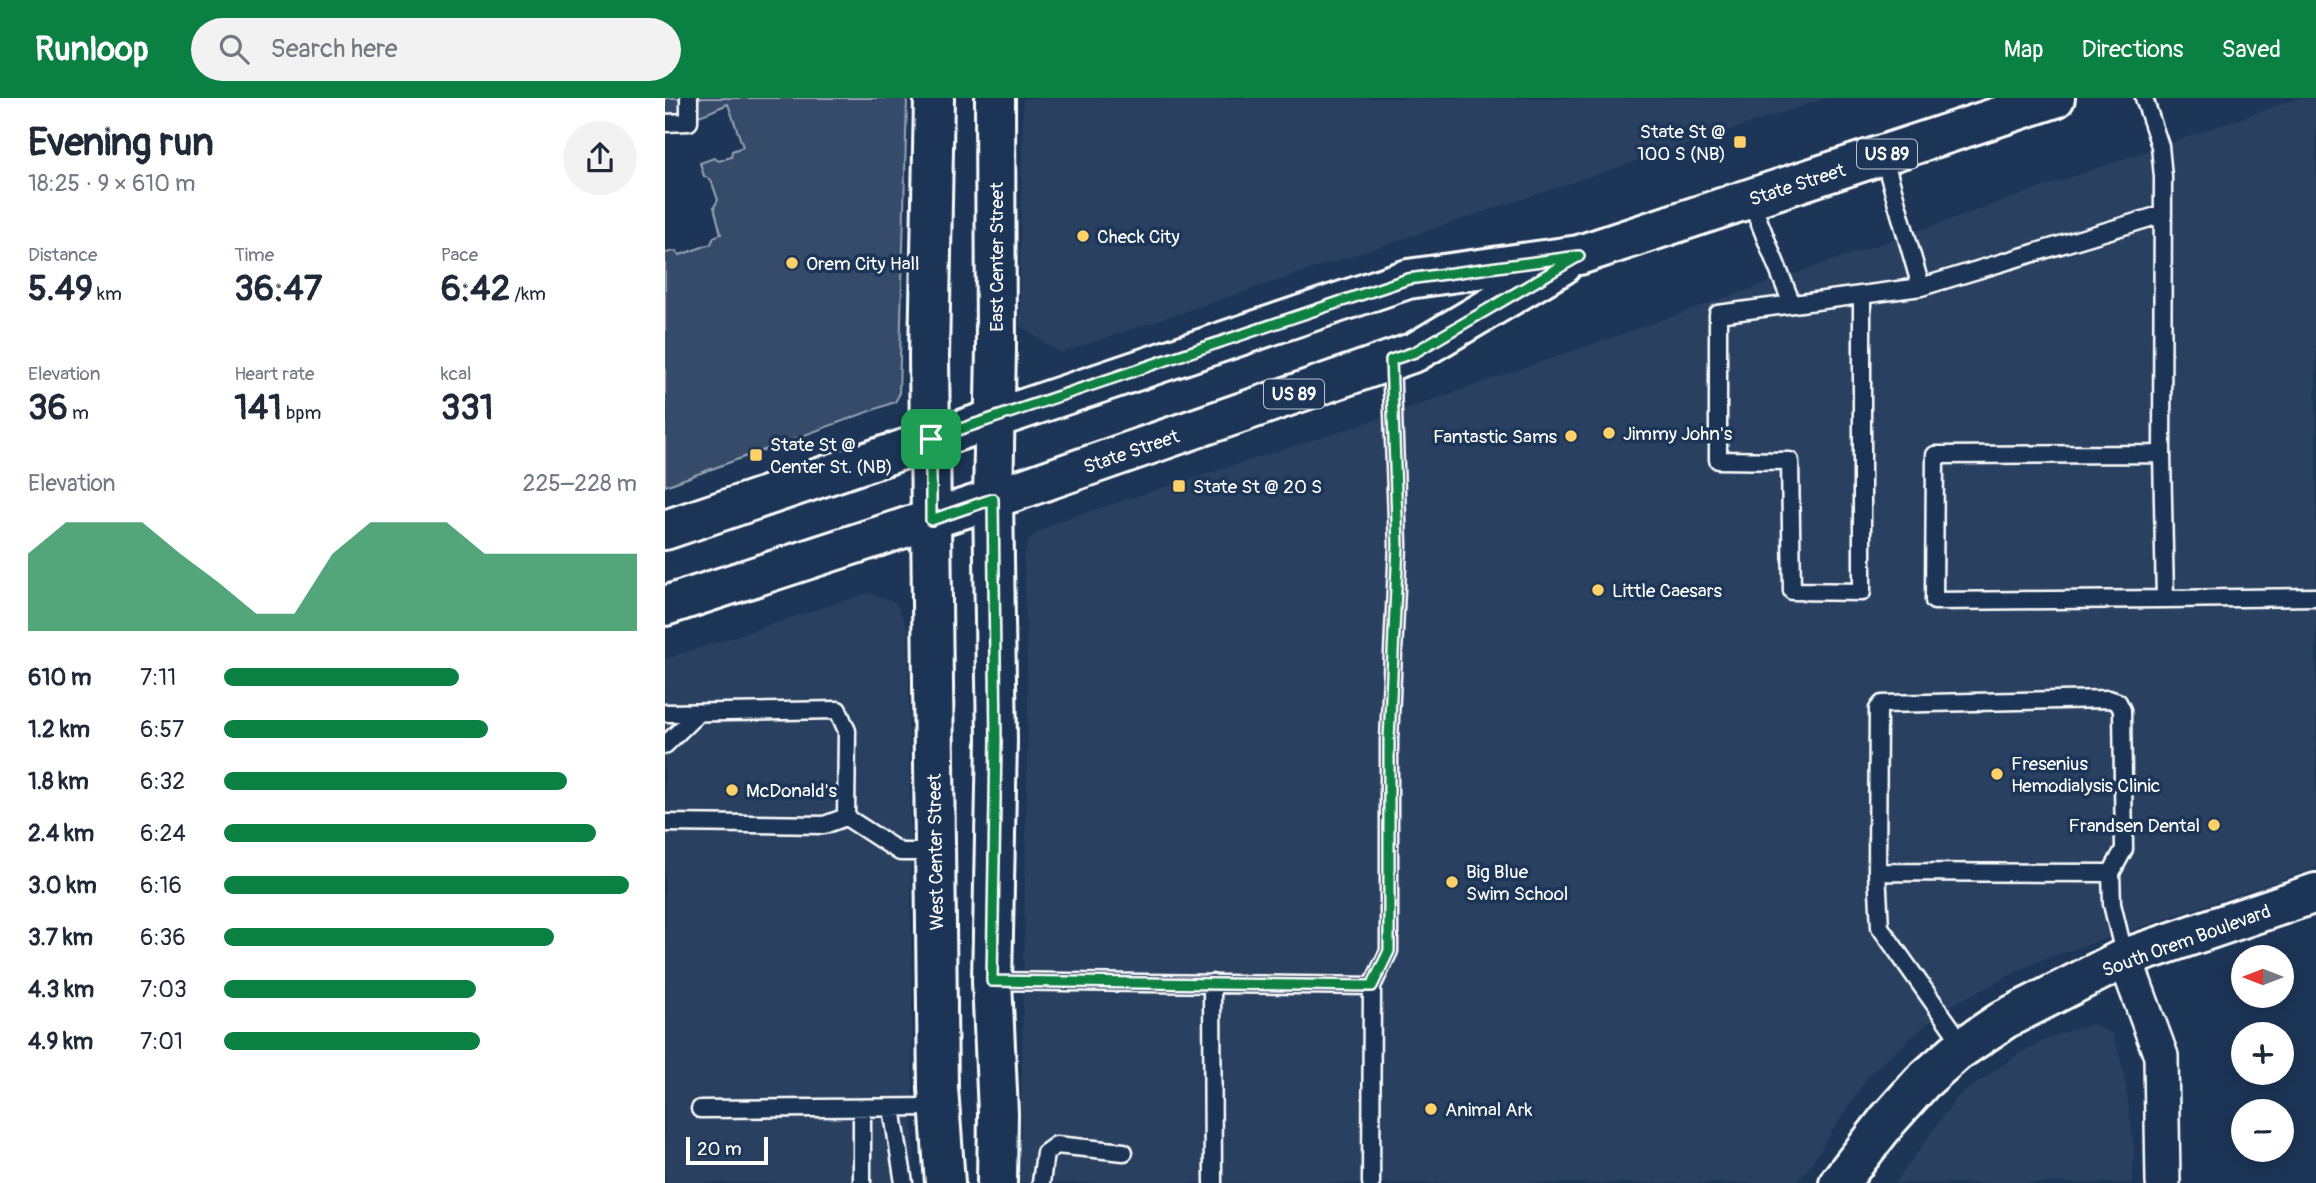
<!DOCTYPE html>
<meta charset="utf-8">
<style>
body{margin:0;font-family:Pangolin,sans-serif;background:#f2f2f3;color:#1f2937;height:100vh;display:flex;flex-direction:column;font-size:26px;white-space:nowrap}
*{box-sizing:border-box;margin:0}
p{font-size:23px;color:#747a83}
.icon{flex:none;width:38px;height:38px;fill:none;stroke:currentColor;stroke-width:2;stroke-linecap:round;stroke-linejoin:round}
.map{position:relative;flex:1;overflow:hidden}
.sheet{display:flex;flex-direction:column;background:#fff;width:665px}
.sheet>*{flex:none}
.needle{width:46px;rotate:270deg}
.tools{position:absolute;left:1566px;top:847px;display:grid;gap:14px}
.tools a{display:grid;place-items:center;width:63px;height:63px;border-radius:50%;background:#fff;box-shadow:0 4px 18px #0003;font-size:35px}
.scale{position:absolute;left:21px;bottom:18px;width:82px;box-sizing:border-box;padding-left:7px;border:4px solid #fff;border-top:0;font-size:19px;line-height:24px;white-space:nowrap;color:#fff;-webkit-text-stroke:5px #1d3557;paint-order:stroke}
.pin{position:absolute;display:grid;place-items:center;width:60px;height:60px;color:#fff;margin:-30px;border-radius:14px;box-shadow:0 4px 10px #0006}
.round{display:grid;place-items:center;flex:none;width:74px;height:74px;border-radius:37px;background:#f2f2f3}
.summary{display:flex;align-items:center;justify-content:space-between;height:119px;padding:0 28px}
h1{font-size:38px;font-weight:700;line-height:52px}
.stats{display:grid;grid-template-columns:repeat(3,1fr);gap:10px;height:119px;padding:7px 28px}
.stats div{display:grid;align-content:center}
.stats b{font-size:35px;font-weight:700}
.stats small{font-size:19px;font-weight:400}
.stats p{font-size:19px}
.chart{height:196px;padding:14px 28px}
.chart p{display:flex;justify-content:space-between}
.chart svg{width:100%;height:126px;margin-top:7px;fill:#0b8043;opacity:.7}
ul{padding:0 28px;list-style:none;font-size:23px}
li{display:grid;grid-template-columns:112px 84px 1fr;align-items:center;height:52px}
li i{height:18px;border-radius:9px;background:#0b8043}
header{display:flex;align-items:center;gap:42px;box-sizing:border-box;height:98px;padding:0 35px;background:#0b8043;color:#fff}
header strong{font-size:33px}
nav{display:flex;gap:38px;margin-inline-start:auto;font-size:24px}
.search{width:490px;height:63px;background:#f2f2f3;display:flex;align-items:center;gap:18px;box-sizing:border-box;padding:0 24px;border-radius:38px;color:#747a83;font-size:26px}
main{display:flex;flex:1;min-height:0}
.map>svg:first-child{display:block}
</style>
<header>
<strong>Runloop</strong>
<div class="search"><svg class="icon" aria-label="search" viewBox="0 0 24 24"><circle cx="10" cy="10" r="6"/><path d="M15 15l6 6"/></svg>Search here</div>
<nav><a>Map</a><a>Directions</a><a>Saved</a></nav>
</header>
<main>
<section class="sheet">
<div class="summary"><div><h1>Evening run</h1><p>18:25 · 9 × 610 m</p></div><a class="round"><svg class="icon" aria-label="share" viewBox="0 0 24 24"><path d="M12 15V3M7 8l5-5 5 5M5 13v7h14v-7"/></svg></a></div>
<div class="stats">
<div><p>Distance</p><b>5.49<small> km</small></b></div>
<div><p>Time</p><b>36:47</b></div>
<div><p>Pace</p><b>6:42<small> /km</small></b></div>
</div>
<div class="stats">
<div><p>Elevation</p><b>36<small> m</small></b></div>
<div><p>Heart rate</p><b>141<small> bpm</small></b></div>
<div><p>kcal</p><b>331</b></div>
</div>
<div class="chart"><p><span>Elevation</span>225–228 m</p>
<svg viewBox="0 0 160 44" preserveAspectRatio="none"><path d="M0 44V17L10 6L20 6L30 6L40 17L50 27L60 38L70 38L80 17L90 6L100 6L110 6L120 17L130 17L140 17L150 17L160 17V44z"/></svg>
</div>
<ul>
<li><b>610 m</b>7:11<i style="width:57%"></i></li>
<li><b>1.2 km</b>6:57<i style="width:64%"></i></li>
<li><b>1.8 km</b>6:32<i style="width:83%"></i></li>
<li><b>2.4 km</b>6:24<i style="width:90%"></i></li>
<li><b>3.0 km</b>6:16<i style="width:98%"></i></li>
<li><b>3.7 km</b>6:36<i style="width:80%"></i></li>
<li><b>4.3 km</b>7:03<i style="width:61%"></i></li>
<li><b>4.9 km</b>7:01<i style="width:62%"></i></li>
</ul>
</section>
<div class="map">
<svg width="1651" height="1085" viewBox="0 0 1651 1085">
<rect width="100%" height="100%" fill="#1d3557"/>
<filter id="ink" filterUnits="userSpaceOnUse"><feTurbulence type="fractalNoise" baseFrequency=".0143" numOctaves="2"/><feDisplacementMap in="SourceGraphic" scale="14" xChannelSelector="R" yChannelSelector="G"/><feConvolveMatrix kernelMatrix="1 2 1 2 8 2 1 2 1" color-interpolation-filters="sRGB"/></filter>
<g filter="url(#ink)">
<path fill="#2a4161" d="M358,0H1161L395,255L354,227Z
M1634,0H1651V770L1371,864L1281,910L1206,974L1144,1069L1131,1085H355L363,609L359,458L365,440L391,424L704,324Z
M203,495L230,504L243,531L249,1085H0V561Z
M1427,926L1448,936L1459,975L1469,1050L1468,1085H1230L1292,999L1356,954L1393,936Z"/>
<path fill="#364b69" stroke="#9aa5b4" stroke-width="2" d="M0,0H242L234,297L230,304L0,388V155L11,153L15,157L46,146L49,139L56,136L49,109L53,102L46,82L39,78L35,65L49,60L54,63L66,59L67,53L78,49L63,6C49,11 26,26 14,16L0,21Z"/>
<g fill="none" stroke-linecap="round" stroke-linejoin="round">
<g stroke="#fff" stroke-width="21">
<path id="service" d="M1479,0L1495,48L1498,79L1497,356L1500,501L1651,499
M0,25L24,24V0
M1218,57L1256,189L1498,116
M1085,101L1127,206
M1197,197V494L1127,493L1125,363L1053,362V216L1256,189
M1497,356L1270,357L1269,503L1500,501
M0,615L173,612L182,633L181,719L159,727L0,725
M0,647L33,615
M181,719L235,754H269
M1212,774L1446,775
M327,883L707,888
M547,885L548,1085
M1299,948L1215,829L1212,774L1213,611L1217,606L1444,601L1453,604L1457,612L1459,751L1446,775L1447,806L1460,860
M197,1010V1085
M227,1010L239,1085
M35,1011L274,1009
M376,1085L380,1055L391,1047L459,1054
M706,1085L707,888L724,853V642L733,447L726,262"/>
</g>
<g stroke="#fff" stroke-width="38">
<path id="minor" d="M1460,860L1496,958L1498,1085"/>
</g>
<g stroke="#fff" stroke-width="44">
<path id="tertiary" d="M1174,1085L1223,1022L1257,984L1291,954L1340,921L1460,860L1651,795"/>
</g>
<g stroke="#fff" stroke-width="44">
<path id="primary" d="M269,0L264,259L266,422L273,990L280,1085
M330,0L331,251L328,401L332,642L327,883L333,1015L332,1085
M0,432L743,181L914,157L1390,0
M0,508L328,401L750,254L897,167"/>
</g>
<use href="#service" stroke="#1d3557" stroke-width="16"/>
<use href="#minor" stroke="#1d3557" stroke-width="33"/>
<use href="#tertiary" stroke="#1d3557" stroke-width="38"/>
<use href="#primary" stroke="#1d3557" stroke-width="38"/>
</g>
</g>
<g fill="none" stroke-linecap="round" stroke-linejoin="round" filter="url(#ink)">
<g stroke="#fff" stroke-width="14">
<path id="route" d="M914,158L750,254L726,262L733,447L724,642V853L707,888L327,883L331,642L328,401L266,422V341L743,181Z"/>
</g>
<use href="#route" stroke="#0b8043" stroke-width="9"/>
</g>
<g fill="#ffd166" stroke="#1d3557" stroke-width="2.5">
<rect x="1068" y="37" width="14" height="14" rx="3.5"/>
<circle cx="418" cy="138" r="7"/>
<circle cx="127" cy="165" r="7"/>
<circle cx="944" cy="335" r="7"/>
<circle cx="906" cy="338" r="7"/>
<rect x="84" y="350" width="14" height="14" rx="3.5"/>
<rect x="507" y="381" width="14" height="14" rx="3.5"/>
<circle cx="933" cy="492" r="7"/>
<circle cx="1332" cy="676" r="7"/>
<circle cx="67" cy="692" r="7"/>
<circle cx="1549" cy="727" r="7"/>
<circle cx="787" cy="784" r="7"/>
<circle cx="766" cy="1011" r="7"/>
</g>
<g text-anchor="middle" stroke-width="7" stroke-linejoin="round" paint-order="stroke">
<g fill="#1d3557" stroke="#bbc2cd" stroke-width="2">
<rect x="1192" y="41.5" width="60" height="29" rx="5"/>
<rect x="599" y="281.5" width="60" height="29" rx="5"/>
</g>
<g font-size="18" font-weight="bold" fill="#fff">
<text x="1222" y="62">US 89</text>
<text x="629" y="302">US 89</text>
</g>
<g font-size="19" fill="#fff" stroke="#1d3557" text-anchor="start">
<text x="1061" y="40" text-anchor="end">State St @<tspan x="1061" dy="22">100 S (NB)</tspan></text>
<text x="432" y="145">Check City</text>
<text x="141" y="172">Orem City Hall</text>
<text x="958" y="342">Jimmy John's</text>
<text x="892" y="345" text-anchor="end">Fantastic Sams</text>
<text x="105" y="353">State St @<tspan x="105" dy="22">Center St. (NB)</tspan></text>
<text x="528" y="395">State St @ 20 S</text>
<text x="947" y="499">Little Caesars</text>
<text x="1346" y="672">Fresenius<tspan x="1346" dy="22">Hemodialysis Clinic</tspan></text>
<text x="81" y="699">McDonald's</text>
<text x="1535" y="734" text-anchor="end">Frandsen Dental</text>
<text x="801" y="780">Big Blue<tspan x="801" dy="22">Swim School</tspan></text>
<text x="780" y="1018">Animal Ark</text>
</g>
<g font-size="19" fill="#fff" stroke="#1d3557">
<text transform="translate(1132 86) rotate(-18)" y="7">State Street</text>
<text transform="translate(331 159) rotate(-90)" y="7">East Center Street</text>
<text transform="translate(466 353) rotate(-19)" y="7">State Street</text>
<text transform="translate(270 754) rotate(-91)" y="7">West Center Street</text>
<text transform="translate(1521 842) rotate(-20)" y="7">South Orem Boulevard</text>
</g>
</g>
</svg>
<div class="tools">
<a><svg class="needle" viewBox="-14 -14 28 28"><path d="M0-13l5 13h-10z" fill="#e53935"/><path d="M0 13l5-13h-10z" fill="#747a83"/></svg></a>
<a>+</a>
<a>−</a>
</div>
<div class="scale">20 m</div>
<div class="pin" style="left:266px;top:341px;background:#1e9e55"><svg class="icon" aria-label="arrive" viewBox="0 0 24 24"><path d="M6 21V4h12l-3 4 3 4H6"/></svg></div>
</div>
</main>
